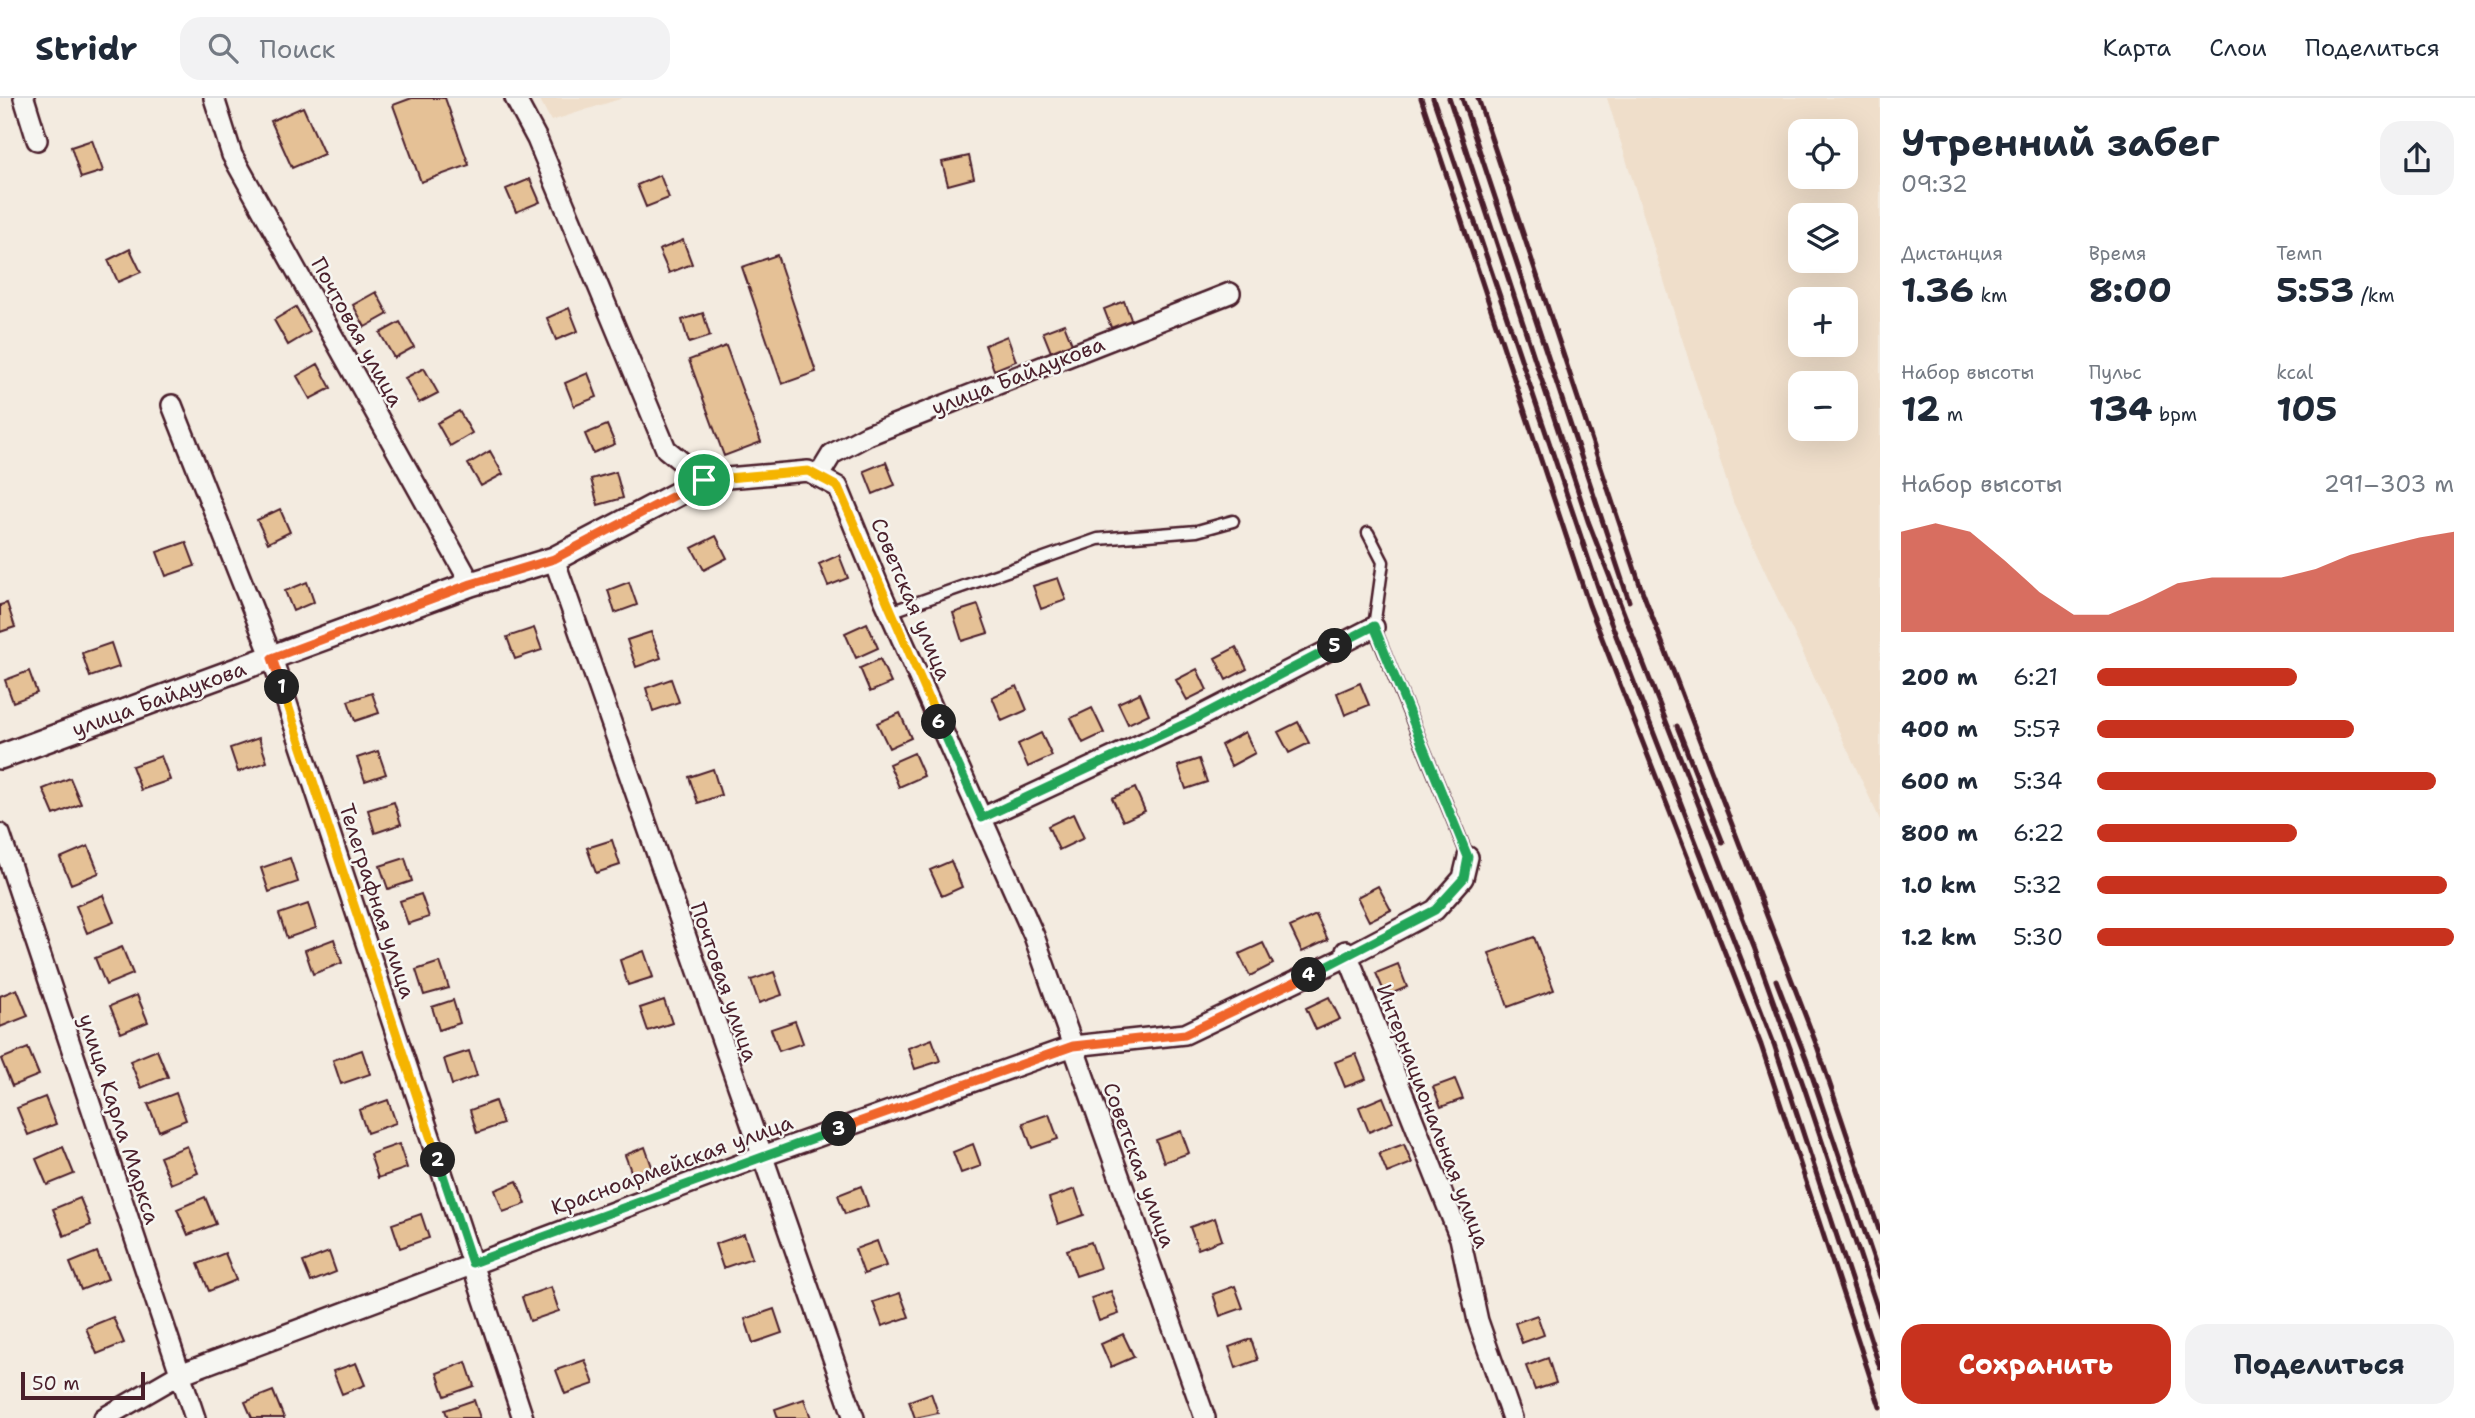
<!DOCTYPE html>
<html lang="ru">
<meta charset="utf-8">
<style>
body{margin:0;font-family:"Shantell Sans",sans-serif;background:#f2f2f3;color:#1f2937;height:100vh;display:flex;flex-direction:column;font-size:26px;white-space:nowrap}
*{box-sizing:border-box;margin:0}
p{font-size:23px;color:#747a83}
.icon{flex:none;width:38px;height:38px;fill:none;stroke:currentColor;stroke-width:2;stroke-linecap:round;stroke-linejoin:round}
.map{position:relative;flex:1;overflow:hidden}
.side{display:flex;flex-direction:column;background:#fff;width:595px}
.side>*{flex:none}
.controls{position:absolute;left:1788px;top:21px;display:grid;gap:14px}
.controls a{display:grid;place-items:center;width:70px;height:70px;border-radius:14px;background:#fff;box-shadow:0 7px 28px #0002;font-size:35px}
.scale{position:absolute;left:21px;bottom:18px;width:124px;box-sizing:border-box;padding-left:7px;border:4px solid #4a1f2b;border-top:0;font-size:19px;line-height:24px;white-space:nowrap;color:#4a1f2b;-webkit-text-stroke:5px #f6f6f2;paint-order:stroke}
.pin{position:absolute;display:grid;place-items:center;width:60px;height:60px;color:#fff;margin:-30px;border:4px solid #fff;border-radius:50%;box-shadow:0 2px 7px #0007}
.km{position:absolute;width:35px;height:35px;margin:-18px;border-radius:50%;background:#222;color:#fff;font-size:19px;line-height:35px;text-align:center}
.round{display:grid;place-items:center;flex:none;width:74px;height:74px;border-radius:21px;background:#f2f2f3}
.headline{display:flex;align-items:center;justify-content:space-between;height:119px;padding:0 21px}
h1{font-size:38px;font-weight:700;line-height:52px}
.metrics{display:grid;grid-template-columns:repeat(3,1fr);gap:10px;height:119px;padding:7px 21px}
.metrics div{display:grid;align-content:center}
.metrics b{font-size:35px;font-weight:700}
.metrics small{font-size:19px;font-weight:400}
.metrics p{font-size:19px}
.chart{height:196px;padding:14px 21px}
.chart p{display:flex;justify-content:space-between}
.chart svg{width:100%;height:126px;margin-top:7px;fill:#c8321e;opacity:.7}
.button{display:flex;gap:14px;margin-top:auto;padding:14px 21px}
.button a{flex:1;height:80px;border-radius:21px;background:#c8321e;color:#fff;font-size:28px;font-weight:700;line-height:80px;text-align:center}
.button a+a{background:#f2f2f3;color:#1f2937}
ul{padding:0 21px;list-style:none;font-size:23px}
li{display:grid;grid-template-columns:112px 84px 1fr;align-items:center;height:52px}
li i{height:18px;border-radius:9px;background:#c8321e}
header{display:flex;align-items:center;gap:42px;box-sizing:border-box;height:98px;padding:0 35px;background:#fff;border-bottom:2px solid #e0e1e3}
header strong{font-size:33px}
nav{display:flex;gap:38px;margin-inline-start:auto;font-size:24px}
.search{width:490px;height:63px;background:#f2f2f3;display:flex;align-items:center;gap:18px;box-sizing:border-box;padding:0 24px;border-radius:21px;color:#747a83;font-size:26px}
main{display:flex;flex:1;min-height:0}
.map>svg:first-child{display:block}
</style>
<header>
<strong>Stridr</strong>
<div class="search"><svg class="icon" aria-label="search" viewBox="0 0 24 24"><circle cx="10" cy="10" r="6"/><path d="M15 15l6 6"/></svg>Поиск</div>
<nav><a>Карта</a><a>Слои</a><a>Поделиться</a></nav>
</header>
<main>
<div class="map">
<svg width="1880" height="1320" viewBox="0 0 1880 1320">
<rect width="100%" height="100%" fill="#f3ebe0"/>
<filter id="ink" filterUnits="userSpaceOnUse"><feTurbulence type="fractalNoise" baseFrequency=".0143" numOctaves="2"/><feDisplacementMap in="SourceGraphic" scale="14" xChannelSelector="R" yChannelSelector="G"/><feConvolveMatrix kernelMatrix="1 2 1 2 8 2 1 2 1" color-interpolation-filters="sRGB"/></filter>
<g filter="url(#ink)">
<path fill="#efdeca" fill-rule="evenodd" d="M539,0H623L551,23Z
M1607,0H1880V722L1733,404ZM1801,33H1846V79H1801ZM1801,117H1846V163H1801ZM1801,201H1846V247H1801ZM1801,285H1846V331H1801Z"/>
<path fill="#e5c196" stroke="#4a1f2b" stroke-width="2" d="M412,0H445L469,67L421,84L393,7Z
M303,9L324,56L292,70L271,23Z
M92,42L103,73L81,80L71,49Z
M969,58L974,80L948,87L942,64Z
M660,77L669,100L646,109L637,87Z
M530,81L540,104L516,114L506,91Z
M683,142L692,166L669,175L659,152Z
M130,151L141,174L118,184L108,162Z
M777,157L816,274L782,286L742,169Z
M376,194L388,216L365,229L353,207Z
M1124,203L1134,229L1114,237L1104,211Z
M296,209L310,234L288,247L274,222Z
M569,210L578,233L556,242L547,220Z
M703,215L710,238L689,245L682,222Z
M400,224L414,249L394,260L380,235Z
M1064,226L1074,251L1053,259L1043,234Z
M1007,238L1016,263L994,272L985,247Z
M726,248L761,344L724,358L689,262Z
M318,266L331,290L310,301L297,278Z
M424,270L438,295L419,305L405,280Z
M588,275L597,299L574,308L565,285Z
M459,313L472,335L450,348L437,325Z
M607,327L615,346L593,355L585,336Z
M490,353L503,376L481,388L468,366Z
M886,364L895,387L873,396L864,373Z
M616,374L623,400L598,407L591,381Z
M280,411L290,434L268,445L257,422Z
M716,438L727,460L704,472L692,450Z
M186,444L195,468L166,478L157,454Z
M839,457L848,480L828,488L819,466Z
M1058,480L1066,502L1041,511L1033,488Z
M307,484L314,504L293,513L285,493Z
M629,484L637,507L615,515L608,492Z
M7,505L15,529L0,534V507Z
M978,507L988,535L962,543L953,515Z
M867,525L878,550L856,560L845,535Z
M534,530L542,552L515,561L507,539Z
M651,534L661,560L636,569L627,542Z
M111,545L119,569L90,579L82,555Z
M1236,549L1247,571L1226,582L1215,560Z
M880,561L891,585L870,594L860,570Z
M1197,571L1207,592L1187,602L1176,582Z
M29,573L37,595L13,604L5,582Z
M671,581L679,604L653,613L646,590Z
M1360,585L1369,607L1345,617L1337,595Z
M1017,588L1027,612L1002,623L992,599Z
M372,595L379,615L355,623L348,603Z
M1140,595L1149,616L1128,626L1118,605Z
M1092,610L1104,635L1083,645L1071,620Z
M900,615L911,640L889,650L877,625Z
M1298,624L1309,645L1289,655L1278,634Z
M1245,634L1255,655L1231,668L1221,647Z
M1041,635L1052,658L1028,669L1018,646Z
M259,640L267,664L238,674L230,650Z
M378,653L386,676L365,683L357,660Z
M914,655L924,678L899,689L889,666Z
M161,658L170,682L141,692L132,668Z
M1199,661L1207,684L1186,691L1178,668Z
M713,671L721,697L698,705L689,679Z
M70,680L81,706L54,717L43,691Z
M1135,690L1145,713L1123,723L1112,700Z
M394,704L401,726L375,735L368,712Z
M1073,716L1084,740L1059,752L1048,728Z
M612,742L620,767L596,775L587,750Z
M88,748L99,775L71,786L60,760Z
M290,760L298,784L269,794L261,770Z
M405,760L412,783L388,791L380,768Z
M951,763L962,789L942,798L930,772Z
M1378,788L1391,812L1369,823L1357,799Z
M421,796L429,819L408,826L400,803Z
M103,797L114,824L87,835L76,808Z
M308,806L316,830L287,840L279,816Z
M1316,817L1328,842L1302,854L1290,829Z
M1534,839L1554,892L1508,909L1489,855Z
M334,841L342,865L313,876L305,852Z
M1263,845L1273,866L1250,878L1239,856Z
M122,849L133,876L106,887L95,860Z
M644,853L653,879L628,887L620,862Z
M440,864L449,890L424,897L416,872Z
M1398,866L1407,889L1386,898L1376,875Z
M774,874L782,897L759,905L751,882Z
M17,891L28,918L0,929V898Z
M137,897L148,924L121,935L110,908Z
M1329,899L1340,921L1316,932L1306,910Z
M453,902L460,925L439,932L432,909Z
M664,902L672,925L648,933L640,910Z
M795,923L803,945L779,953L771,931Z
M932,941L940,963L915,971L908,950Z
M28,950L39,977L12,988L1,961Z
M157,952L168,979L141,990L130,963Z
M362,952L370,976L341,986L333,962Z
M469,953L477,978L452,987L444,961Z
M1356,956L1366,981L1345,989L1335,964Z
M1455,981L1463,1001L1441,1009L1433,989Z
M176,995L186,1022L159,1033L148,1006Z
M45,999L56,1026L28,1037L17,1010Z
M1383,999L1393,1024L1369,1034L1359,1009Z
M388,1002L396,1025L367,1035L359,1012Z
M495,1003L503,1026L477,1035L470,1012Z
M1049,1016L1058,1041L1032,1050L1023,1025Z
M1181,1033L1189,1055L1164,1064L1156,1042Z
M399,1046L407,1070L378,1080L370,1056Z
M973,1046L981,1068L961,1075L953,1054Z
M1404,1046L1412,1065L1387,1075L1379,1055Z
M187,1048L198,1075L171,1086L160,1059Z
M63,1049L74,1076L47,1087L36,1061Z
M645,1049L655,1077L635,1084L625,1057Z
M517,1083L526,1106L503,1114L495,1092Z
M861,1088L868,1108L845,1116L838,1097Z
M1075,1091L1084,1117L1058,1126L1049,1100Z
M205,1099L216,1126L188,1137L177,1111Z
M80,1100L91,1127L64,1138L53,1111Z
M421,1116L429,1140L400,1150L392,1126Z
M1215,1120L1222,1142L1198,1151L1190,1129Z
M744,1136L752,1160L723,1170L715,1146Z
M877,1143L886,1168L864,1176L855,1151Z
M1091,1144L1100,1170L1076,1178L1067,1152Z
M97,1154L108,1181L81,1192L70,1165Z
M329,1154L336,1174L311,1184L303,1164Z
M225,1155L236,1182L209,1193L198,1166Z
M1235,1188L1243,1210L1220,1218L1213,1196Z
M551,1189L559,1213L530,1223L522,1199Z
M1111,1193L1119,1216L1099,1223L1091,1200Z
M900,1195L909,1219L882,1228L873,1204Z
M774,1211L782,1235L753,1245L745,1221Z
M1537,1217L1544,1237L1522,1245L1515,1225Z
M113,1219L124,1245L97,1256L86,1230Z
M1123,1236L1134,1259L1111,1269L1101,1246Z
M1251,1241L1258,1262L1236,1270L1229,1249Z
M1548,1260L1556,1285L1535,1292L1526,1268Z
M585,1262L594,1286L565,1296L556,1272Z
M466,1264L474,1288L445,1298L437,1275Z
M356,1265L365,1287L342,1296L333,1273Z
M273,1293L284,1320H252L245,1304Z
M931,1295L938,1315L915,1320L909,1303Z
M804,1301L811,1320H778L775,1311Z
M474,1302L480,1320H448L445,1312Z"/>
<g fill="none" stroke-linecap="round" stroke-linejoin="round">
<g stroke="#4a1f2b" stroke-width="15">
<path id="service" d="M1368,435L1383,464L1374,529L1468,759
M890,514L1098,441L1197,433L1233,423"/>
</g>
<g stroke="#4a1f2b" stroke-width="24">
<path id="minor" d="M24,0L37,42
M214,0L232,57L471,486
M515,0L537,41L666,351L704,382L808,373L838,389L884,501L1034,838L1205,1320
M172,307L272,560L523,1320
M818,379L832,356L868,337L1230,195
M554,461L854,1320
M982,720L1193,622L1374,529
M0,736L195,1320
M1346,853L1460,1140L1478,1223L1512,1320
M104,1320L180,1276L760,1059L1073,948L1185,936L1348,858L1435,812L1463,780L1468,759"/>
</g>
<g stroke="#4a1f2b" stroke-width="28">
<path id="tertiary" d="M0,659L471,486L554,461L704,382"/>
</g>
<use href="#service" stroke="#f6f6f2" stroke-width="10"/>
<use href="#minor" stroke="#f6f6f2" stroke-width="19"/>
<use href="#tertiary" stroke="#f6f6f2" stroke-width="23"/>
<path stroke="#4a1f2b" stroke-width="5" d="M1421,0L1589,507L1761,947L1880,1309
M1433,0L1603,504L1774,946L1880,1270
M1449,0L1588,423L1754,849L1805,992L1880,1218
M1462,0L1629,503
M1478,0L1640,487L1817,948L1880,1135
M1677,628L1723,745
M1776,882L1807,963L1880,1179"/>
</g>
</g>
<g fill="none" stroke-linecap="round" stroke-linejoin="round" filter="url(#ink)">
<g stroke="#fff" stroke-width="14">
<path id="split-1" d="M282,589L272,560L471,486L554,461L704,382"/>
</g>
<g stroke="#fff" stroke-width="14">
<path id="split-2" d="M282,589L438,1062"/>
</g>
<g stroke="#fff" stroke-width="14">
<path id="split-3" d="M438,1062L472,1165L839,1031"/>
</g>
<g stroke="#fff" stroke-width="14">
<path id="split-4" d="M839,1031L1073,948L1185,936L1309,877"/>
</g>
<g stroke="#fff" stroke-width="14">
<path id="split-5" d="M1309,877L1435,812L1464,780L1468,759L1374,528L1335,548"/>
</g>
<g stroke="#fff" stroke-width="14">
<path id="split-6" d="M939,624L982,720L1193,622L1335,548"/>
</g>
<g stroke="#fff" stroke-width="14">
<path id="split-7" d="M704,382L808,373L838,389L939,624"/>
</g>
<use href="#split-1" stroke="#f0652b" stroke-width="9"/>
<use href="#split-2" stroke="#f5b400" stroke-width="9"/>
<use href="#split-3" stroke="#22a559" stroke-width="9"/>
<use href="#split-4" stroke="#f0652b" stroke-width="9"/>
<use href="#split-5" stroke="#22a559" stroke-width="9"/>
<use href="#split-6" stroke="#22a559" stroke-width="9"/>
<use href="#split-7" stroke="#f5b400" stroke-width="9"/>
</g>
<g text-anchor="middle" stroke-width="5" stroke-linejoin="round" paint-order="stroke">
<g font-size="21" fill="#4a1f2b" stroke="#f6f6f2">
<text transform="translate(357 234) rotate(61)" y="7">Почтовая улица</text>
<text transform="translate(1018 278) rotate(-21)" y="7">улица Байдукова</text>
<text transform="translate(911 501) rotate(67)" y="7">Советская улица</text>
<text transform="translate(159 601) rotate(-20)" y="7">улица Байдукова</text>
<text transform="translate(377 803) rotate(72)" y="7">Телеграфная улица</text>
<text transform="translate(724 884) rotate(71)" y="7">Почтовая улица</text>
<text transform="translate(1433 1018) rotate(69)" y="7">Интернациональная улица</text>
<text transform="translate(119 1021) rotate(72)" y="7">улица Карла Маркса</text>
<text transform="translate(672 1067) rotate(-20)" y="7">Красноармейская улица</text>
<text transform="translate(1139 1067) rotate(70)" y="7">Советская улица</text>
</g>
</g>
</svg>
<div class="controls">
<a><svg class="icon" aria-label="locate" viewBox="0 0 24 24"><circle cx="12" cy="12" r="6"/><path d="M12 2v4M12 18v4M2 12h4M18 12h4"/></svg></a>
<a><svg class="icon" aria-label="layers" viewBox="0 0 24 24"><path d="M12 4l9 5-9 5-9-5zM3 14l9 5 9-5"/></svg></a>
<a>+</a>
<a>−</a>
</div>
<div class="scale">50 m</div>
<div class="pin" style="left:704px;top:382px;background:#1e9e55"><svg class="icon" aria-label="arrive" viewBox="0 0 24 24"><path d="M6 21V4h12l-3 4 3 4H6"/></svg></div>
<b class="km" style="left:282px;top:589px">1</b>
<b class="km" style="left:438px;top:1062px">2</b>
<b class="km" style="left:839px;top:1031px">3</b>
<b class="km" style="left:1309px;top:877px">4</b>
<b class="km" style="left:1335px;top:548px">5</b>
<b class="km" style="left:939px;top:624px">6</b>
</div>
<section class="side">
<div class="headline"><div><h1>Утренний забег</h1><p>09:32</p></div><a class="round"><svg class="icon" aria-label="share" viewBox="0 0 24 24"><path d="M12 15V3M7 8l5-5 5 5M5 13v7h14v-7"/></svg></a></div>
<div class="metrics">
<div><p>Дистанция</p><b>1.36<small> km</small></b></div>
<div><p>Время</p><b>8:00</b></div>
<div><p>Темп</p><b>5:53<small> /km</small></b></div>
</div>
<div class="metrics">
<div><p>Набор высоты</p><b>12<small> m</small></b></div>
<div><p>Пульс</p><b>134<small> bpm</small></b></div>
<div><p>kcal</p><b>105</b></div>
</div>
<div class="chart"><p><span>Набор высоты</span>291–303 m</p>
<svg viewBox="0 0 160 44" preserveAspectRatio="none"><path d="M0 44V9L10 6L20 9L30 19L40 30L50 38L60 38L70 33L80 27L90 25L100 25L110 25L120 22L130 17L140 14L150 11L160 9V44z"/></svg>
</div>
<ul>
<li><b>200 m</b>6:21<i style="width:56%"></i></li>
<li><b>400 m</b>5:57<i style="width:72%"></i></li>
<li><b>600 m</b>5:34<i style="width:95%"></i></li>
<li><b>800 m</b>6:22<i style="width:56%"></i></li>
<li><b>1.0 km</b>5:32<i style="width:98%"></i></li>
<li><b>1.2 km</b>5:30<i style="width:100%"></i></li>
</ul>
<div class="button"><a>Сохранить</a><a>Поделиться</a></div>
</section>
</main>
